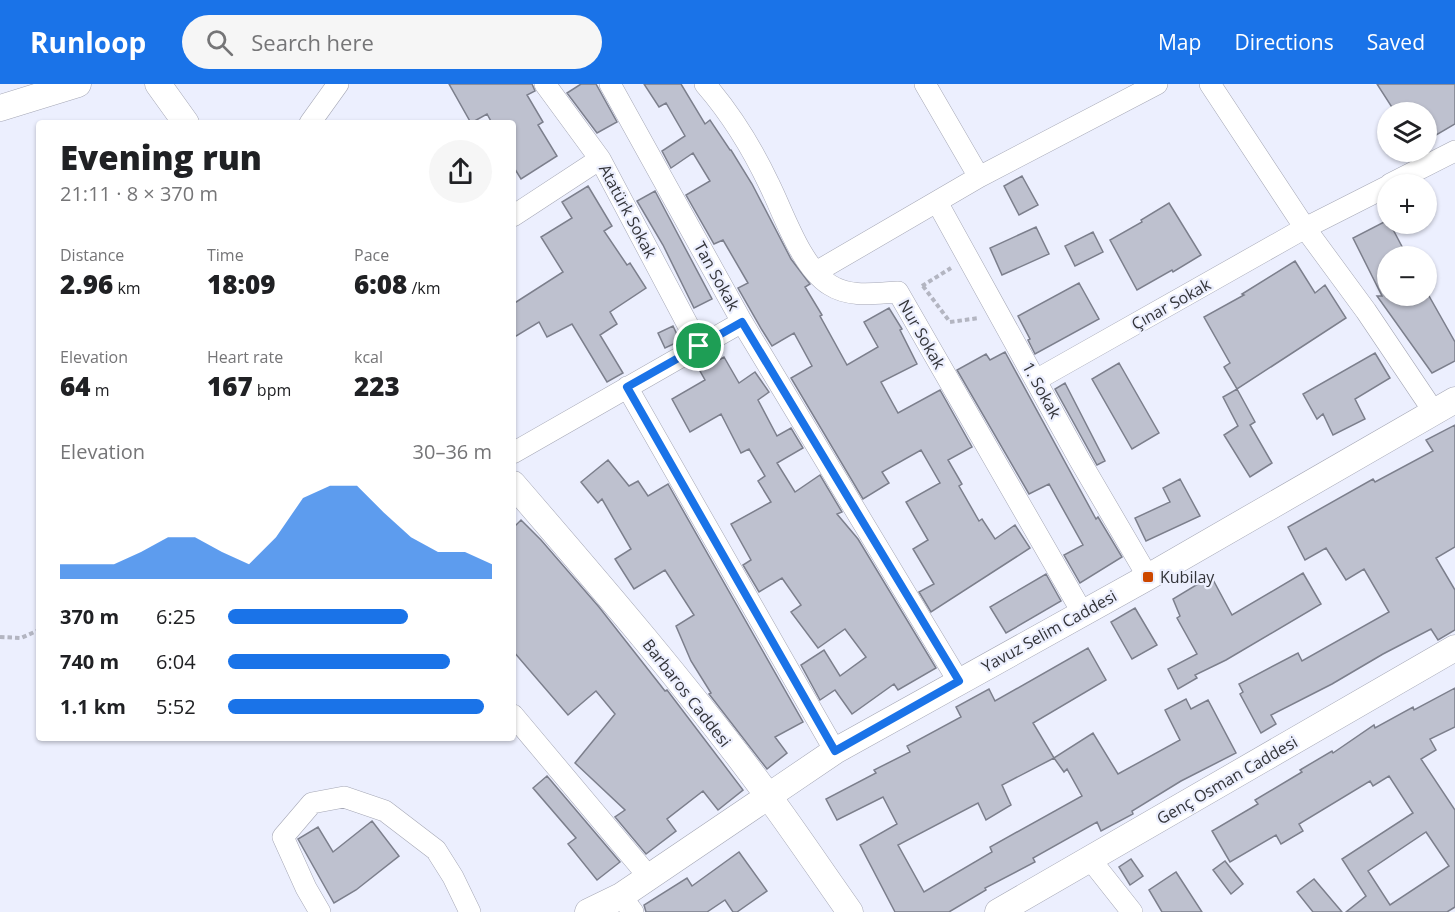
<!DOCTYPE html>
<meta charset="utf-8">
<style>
body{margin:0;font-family:"Open Sans",sans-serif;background:#f6f6f6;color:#202124;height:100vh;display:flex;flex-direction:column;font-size:22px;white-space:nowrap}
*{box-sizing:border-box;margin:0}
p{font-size:20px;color:#757577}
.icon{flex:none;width:33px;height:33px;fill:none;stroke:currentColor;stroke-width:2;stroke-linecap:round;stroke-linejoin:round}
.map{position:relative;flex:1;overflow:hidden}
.details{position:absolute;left:36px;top:36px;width:480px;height:621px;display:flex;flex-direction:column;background:#fff;border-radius:6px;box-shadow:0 2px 4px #0004}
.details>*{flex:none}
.buttons{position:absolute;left:1377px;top:18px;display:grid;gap:12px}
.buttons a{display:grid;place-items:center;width:60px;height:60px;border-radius:50%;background:#fff;box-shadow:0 2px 4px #0004;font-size:30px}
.pin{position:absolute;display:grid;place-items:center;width:51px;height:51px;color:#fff;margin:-26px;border:3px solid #fff;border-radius:50%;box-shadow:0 2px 6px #0007}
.round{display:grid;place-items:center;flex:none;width:63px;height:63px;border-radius:32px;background:#f6f6f6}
.overview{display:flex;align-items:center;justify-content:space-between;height:102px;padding:0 24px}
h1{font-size:33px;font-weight:800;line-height:45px}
.stats{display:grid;grid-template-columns:repeat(3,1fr);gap:9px;height:102px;padding:6px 24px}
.stats div{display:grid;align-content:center}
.stats b{font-size:26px;font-weight:800}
.stats small{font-size:16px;font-weight:400}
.stats p{font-size:16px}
.chart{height:168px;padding:12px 24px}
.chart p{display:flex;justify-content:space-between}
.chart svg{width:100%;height:108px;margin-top:6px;fill:#1a73e8;opacity:.7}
ul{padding:0 24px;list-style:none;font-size:20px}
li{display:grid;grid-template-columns:96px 72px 1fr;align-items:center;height:45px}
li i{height:15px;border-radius:8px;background:#1a73e8}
header{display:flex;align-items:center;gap:36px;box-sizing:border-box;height:84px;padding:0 30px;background:#1a73e8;color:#fff}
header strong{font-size:28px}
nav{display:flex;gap:33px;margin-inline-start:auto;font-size:21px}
.search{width:420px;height:54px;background:#f6f6f6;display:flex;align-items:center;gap:15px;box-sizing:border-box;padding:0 21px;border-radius:33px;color:#757577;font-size:22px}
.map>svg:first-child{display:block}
</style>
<header>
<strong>Runloop</strong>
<div class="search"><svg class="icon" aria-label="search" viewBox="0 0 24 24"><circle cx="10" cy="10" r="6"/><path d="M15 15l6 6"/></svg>Search here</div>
<nav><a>Map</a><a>Directions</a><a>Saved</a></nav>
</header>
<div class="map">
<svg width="1455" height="828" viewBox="0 0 1455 828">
<rect width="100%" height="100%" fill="#eceffe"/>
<path fill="#bec1cf" stroke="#7c7f8c" stroke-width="1.5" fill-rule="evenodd" d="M449,0H532L535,7L527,11L543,38L538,41L557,72L521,95L513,82V39H492L487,30L471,39Z
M581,0H596L617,38L597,49L567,9Z
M644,0H681L705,40L710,36L730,66H731L752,100L791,175L810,200L805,203L822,231L820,232L847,281L878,263L864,238L889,224L902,245L900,246L917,280L881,298L898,329L940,306L972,363L948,376L962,400L959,402L979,437L982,435L995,455L1015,441L1030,464L931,528L919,508L934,500L913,465L928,456L906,418L940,399L921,366L882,388L889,399L863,415L791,294L812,282L794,249L772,262L762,246L738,204L748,199L723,156L714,160L686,111L710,97L693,69L671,84L662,67L685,52L666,19L659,23Z
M1377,0H1455V40L1426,57V28H1395Z
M1022,92L1038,121L1019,131L1004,102Z
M588,102L612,142L604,147L627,181L630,179L646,204L610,228L617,240L600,251L623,289L607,298L572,240L547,253L539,238L513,254V220L563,188L541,153L572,134L562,118Z
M655,107L712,215L694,224L663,161L637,117Z
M1169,119L1201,171L1173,188L1172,186L1137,206L1110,156L1142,138L1141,136Z
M1388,136L1407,172H1388V212H1429L1455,258V277L1432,289L1377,212H1382L1353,154Z
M1036,143L1049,170L1002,191L990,164Z
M1093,148L1103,168L1075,182L1065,162Z
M1295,177L1315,209L1325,201L1346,234L1237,305L1224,283L1230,279L1204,233L1244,211L1242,210Z
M1079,199L1099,235L1035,270L1028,256L1030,255L1018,232Z
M673,242L680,257L665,264L658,249Z
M1005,268L1096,435L1098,433L1122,473L1080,499L1064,471L1083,461L1049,400L1029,410L957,286L986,270L990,276Z
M1375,269L1390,294L1355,315L1365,335L1333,351L1323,330L1317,335L1303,310Z
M724,273L739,299L755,288L769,308L758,316L777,352L791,344L803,364L777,379L795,408L820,391L842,428L837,430L858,455L936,584L898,606L894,600L852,630L835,606L820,616L801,581L824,566L840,592L866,573L845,545L818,564L791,528L801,521L782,494L759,508L743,481L751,476L731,440L771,418L758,397L765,392L749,365L741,369L721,330L690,348L672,315L705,296L700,287Z
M1119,279L1159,349L1132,365L1092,295Z
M1065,299L1105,377L1097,381L1055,305Z
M1237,305L1255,338L1250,341L1272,379L1250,393L1224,351L1238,342L1223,313Z
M1455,341V463L1436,474L1455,506V546L1438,556L1431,545L1383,570L1332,600L1271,631L1276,640L1261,649L1240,610L1243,608L1239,600L1298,569L1302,577L1389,528L1364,485L1346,496L1326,464L1305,476L1288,443L1373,395L1375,398L1433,367L1426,356Z
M608,376L629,402L638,397L648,412L668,400L803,638L775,653L787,669L767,685L709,610L711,609L691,577L676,542L694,531L665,486L634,505L615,475L631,465L602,415L598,419L581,398Z
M1180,395L1200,432L1146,457L1135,434L1170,418L1163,404Z
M521,436L541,456L599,523L665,607L667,606L743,706L718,726L703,707L667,735L676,747L646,770L615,733L625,726L575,679L615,630L596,607L568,631L513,567V444Z
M1303,489L1321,520L1226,576L1195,591L1197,594L1178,605L1168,585L1197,570L1177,534L1180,532L1173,515L1211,492L1232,531Z
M1046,490L1061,517L1006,549L990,523Z
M1135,524L1157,561L1132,575L1111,538Z
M1088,564L1106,596L1033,639L1054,674L1093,649L1118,690L1180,656L1165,626L1186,615L1191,625L1208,616L1236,669L1181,697L1132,727L1133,730L1101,747L1097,738L1033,774L1035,778L985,804L986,806L949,828H895L860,761L897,740L883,713L837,736L826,715L876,689L874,686L910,668L907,662L961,633L956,623L989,605L995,617ZM1054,674L1064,688L1067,685L1082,712L990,763L992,768L924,808L898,761L978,719L986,736L1011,721L1002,701Z
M1455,604V643L1430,655L1436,666L1421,675L1455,726V823L1447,828H1346L1366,812L1342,775L1413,729L1389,692L1373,702L1370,697L1299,740L1303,747L1281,760L1276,751L1230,778L1212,747L1258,720L1255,716L1302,688L1300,686L1332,667L1333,669L1374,641L1375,644L1413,623L1414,626ZM1426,748L1449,782L1390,821L1368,787Z
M547,692L620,778L597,796L568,760L576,754L533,704Z
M372,737L399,772L356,806L334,819L298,755L318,743L333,768Z
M739,768L767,807L737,828H733L725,816L707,828H646L644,821L687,794L692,802Z
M1131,775L1143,792L1130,801L1119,783Z
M1225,777L1243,800L1231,810L1213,786Z
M1176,788L1202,828H1162L1149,806Z
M1314,795L1342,828H1313L1297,808Z"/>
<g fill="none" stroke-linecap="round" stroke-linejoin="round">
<g stroke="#a5a7b5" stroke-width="22">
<path id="minor" d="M545,0L600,75L699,262
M610,0L742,238L959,598
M705,0C731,30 752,64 769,100C784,130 801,183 830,201C850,214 876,209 898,208L1082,528
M925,0L979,93L1157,0
M1210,0L1305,144L1366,227L1434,328
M310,39L338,0
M1390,100L1455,67
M937,118L1079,375L1148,493
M513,132L600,75
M816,188L979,93
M1036,296L1305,144L1388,102
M627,303L835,667
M513,369L742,238
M513,631L649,793
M1090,775L1132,828
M621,812L633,828
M320,828L306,804L283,753L312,719L344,713L385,727L436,766L453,793L470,828"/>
</g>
<g stroke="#a5a7b5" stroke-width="27">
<path id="tertiary" d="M158,0L186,39
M0,24L78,0
M513,400C601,502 689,604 769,713C797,751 823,790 850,828
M588,828L621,812L835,667L1148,493L1455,316
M998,828L1455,564"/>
</g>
<path stroke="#b3b5c1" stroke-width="4" stroke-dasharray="4.5 3" stroke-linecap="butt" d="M922,202L951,184
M923,202L950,238L979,234
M0,553L21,554L39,546"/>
<use href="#minor" stroke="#fff" stroke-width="21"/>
<use href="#tertiary" stroke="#fff" stroke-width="26"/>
</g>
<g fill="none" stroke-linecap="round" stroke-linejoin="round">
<g stroke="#fff" stroke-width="12">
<path id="route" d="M742,238L959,597L835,667L627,303Z"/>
</g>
<use href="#route" stroke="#1a73e8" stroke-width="8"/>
</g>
<rect fill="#cc4700" stroke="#eceffe" stroke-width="2" x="1142" y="487" width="12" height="12" rx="3"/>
<g text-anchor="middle" stroke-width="4.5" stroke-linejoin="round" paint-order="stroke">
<g font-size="16" fill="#333439" stroke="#eceffe">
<text transform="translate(628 127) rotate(62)" y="6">Atatürk Sokak</text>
<text transform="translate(717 192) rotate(61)" y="6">Tan Sokak</text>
<text transform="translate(1171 220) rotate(-29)" y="6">Çınar Sokak</text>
<text transform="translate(922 250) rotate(60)" y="6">Nur Sokak</text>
<text transform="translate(1042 306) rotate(61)" y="6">1. Sokak</text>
<text transform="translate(1049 547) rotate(-29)" y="6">Yavuz Selim Caddesi</text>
<text transform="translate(687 609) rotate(52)" y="6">Barbaros Caddesi</text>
<text transform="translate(1227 696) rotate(-30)" y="6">Genç Osman Caddesi</text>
</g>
<g font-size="16" fill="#333439" stroke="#eceffe" text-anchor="start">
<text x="1160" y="499">Kubilay</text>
</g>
</g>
</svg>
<div class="buttons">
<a><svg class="icon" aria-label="layers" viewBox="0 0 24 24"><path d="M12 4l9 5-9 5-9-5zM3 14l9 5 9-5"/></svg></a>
<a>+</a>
<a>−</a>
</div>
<div class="pin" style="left:699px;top:262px;background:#1e9e55"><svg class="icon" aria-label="arrive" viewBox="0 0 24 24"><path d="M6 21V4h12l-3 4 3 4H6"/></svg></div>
<section class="details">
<div class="overview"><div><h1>Evening run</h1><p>21:11 · 8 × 370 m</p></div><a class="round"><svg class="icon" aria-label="share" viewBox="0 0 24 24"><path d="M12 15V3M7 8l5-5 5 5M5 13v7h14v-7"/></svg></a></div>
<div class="stats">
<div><p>Distance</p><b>2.96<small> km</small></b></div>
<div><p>Time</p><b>18:09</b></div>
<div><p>Pace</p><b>6:08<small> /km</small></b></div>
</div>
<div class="stats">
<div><p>Elevation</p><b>64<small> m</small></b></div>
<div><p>Heart rate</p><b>167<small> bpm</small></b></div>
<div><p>kcal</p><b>223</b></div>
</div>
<div class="chart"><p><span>Elevation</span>30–36 m</p>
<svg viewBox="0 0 160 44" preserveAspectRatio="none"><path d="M0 44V38L10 38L20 38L30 33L40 27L50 27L60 33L70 38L80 27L90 11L100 6L110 6L120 17L130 27L140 33L150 33L160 38V44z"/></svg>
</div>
<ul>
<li><b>370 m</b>6:25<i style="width:68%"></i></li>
<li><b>740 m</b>6:04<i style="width:84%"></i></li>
<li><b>1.1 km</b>5:52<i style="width:97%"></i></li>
</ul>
</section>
</div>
